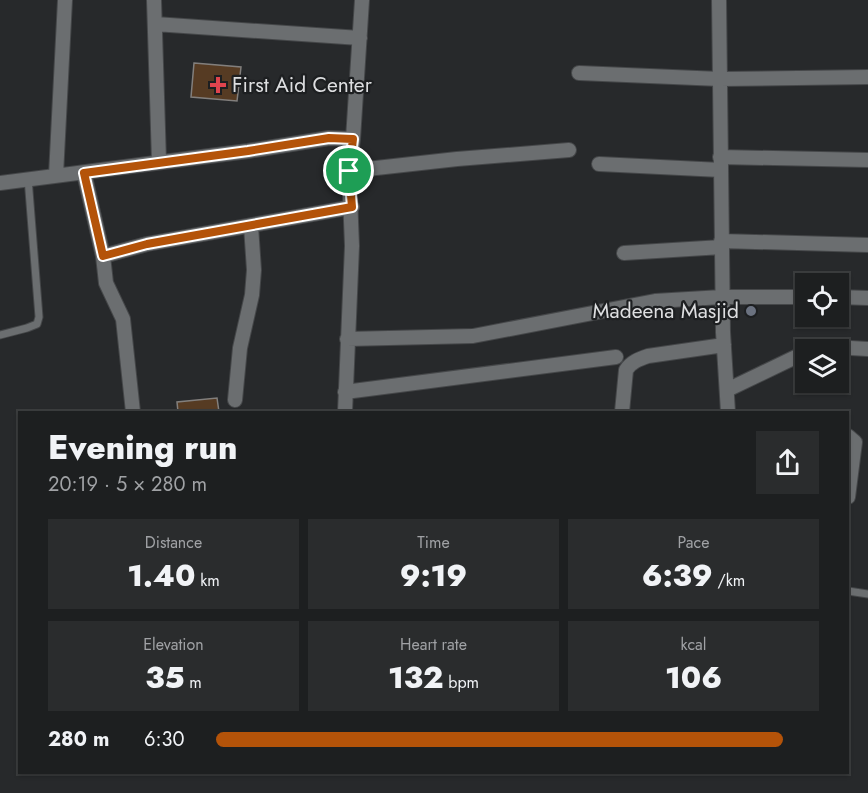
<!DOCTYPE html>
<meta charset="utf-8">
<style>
body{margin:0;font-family:Jost,sans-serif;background:#2a2c2d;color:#f1f3f6;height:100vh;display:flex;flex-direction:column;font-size:22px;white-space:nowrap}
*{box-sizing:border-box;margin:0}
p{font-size:20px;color:#a0a2a5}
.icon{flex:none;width:33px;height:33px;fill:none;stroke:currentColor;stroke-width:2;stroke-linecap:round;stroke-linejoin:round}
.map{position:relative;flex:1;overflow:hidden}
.sheet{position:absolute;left:18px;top:411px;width:831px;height:363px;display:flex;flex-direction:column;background:#1d1f20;border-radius:0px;box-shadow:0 2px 4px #0004,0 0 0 2px #3b3d3e}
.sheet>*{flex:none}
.controls{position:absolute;left:795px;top:273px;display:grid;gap:12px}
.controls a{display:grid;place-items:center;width:54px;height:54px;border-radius:0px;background:#1d1f20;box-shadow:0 2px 4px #0004,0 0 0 2px #3b3d3e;font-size:30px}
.pin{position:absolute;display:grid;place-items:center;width:51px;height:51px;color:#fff;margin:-26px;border:3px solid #fff;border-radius:50%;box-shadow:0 2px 6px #0007}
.round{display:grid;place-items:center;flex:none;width:63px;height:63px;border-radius:0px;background:#2a2c2d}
.summary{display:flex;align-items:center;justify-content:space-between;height:102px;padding:0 30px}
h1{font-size:33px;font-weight:800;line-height:45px}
.stats{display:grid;grid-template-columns:repeat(3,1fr);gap:9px;height:102px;padding:6px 30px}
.stats div{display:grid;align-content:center;border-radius:0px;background:#2a2c2d;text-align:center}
.stats b{font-size:30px;font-weight:800}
.stats small{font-size:16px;font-weight:400}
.stats p{font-size:16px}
ul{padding:0 30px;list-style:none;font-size:20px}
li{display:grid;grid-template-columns:96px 72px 1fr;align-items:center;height:45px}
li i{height:15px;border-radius:8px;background:#b45309}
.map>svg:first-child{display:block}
</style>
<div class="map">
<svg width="868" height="793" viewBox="0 0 868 793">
<rect width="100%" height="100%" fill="#27292b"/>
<path fill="#563b23" stroke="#827f7d" stroke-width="1.5" d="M194,63L241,67L237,101L191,97Z
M217,398L219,412H178L177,402Z"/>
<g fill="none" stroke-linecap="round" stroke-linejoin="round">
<g stroke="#454749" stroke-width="9">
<path id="lane" d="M0,335L27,328L37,324L39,317L28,178
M848,591L868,594"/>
</g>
<g stroke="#454749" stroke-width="16">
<path id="street" d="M154,0L159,161
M719,0L723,332L728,412
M155,24L360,38
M579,73L720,79L868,77
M720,157L868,160
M599,164L721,170
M349,171L457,159L569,150
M84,173L103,256L147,244L352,207
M56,175L65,0
M0,183L248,151L329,138L353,139
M721,241L868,245
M624,253L722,247
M103,256L106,283L123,319L133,412
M838,297L868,298
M347,339L473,336L655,301L722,297H806
M811,350L833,347L868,349
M727,390L806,352
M345,392L616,357
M235,400L240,348L252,295L254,270L251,226
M345,412L352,246L349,171L353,139L362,0
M622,412L626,370C631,362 639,359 648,356L724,345
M848,436L855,442L848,497"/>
</g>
<use href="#lane" stroke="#6b6e70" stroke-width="7"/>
<use href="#street" stroke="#6b6e70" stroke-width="14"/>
</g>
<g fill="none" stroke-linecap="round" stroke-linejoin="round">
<g stroke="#fff" stroke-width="12">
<path id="route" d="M329,138L353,139L349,171L352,207L147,244L103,256L84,173L248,151Z"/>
</g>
<use href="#route" stroke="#b45309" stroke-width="8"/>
</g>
<path fill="#e0444e" stroke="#1d1f21" stroke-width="2" d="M215 76h6v6h6v6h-6v6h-6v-6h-6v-6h6z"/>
<circle fill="#6b7280" stroke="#1d1f21" stroke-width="2" cx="751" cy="311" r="6"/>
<g text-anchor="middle" stroke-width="4.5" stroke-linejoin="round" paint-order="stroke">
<g font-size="21" fill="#dddee0" stroke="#1d1f21" text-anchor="start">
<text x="232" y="92">First Aid Center</text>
<text x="739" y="318" text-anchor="end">Madeena Masjid</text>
</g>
</g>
</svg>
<div class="controls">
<a><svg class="icon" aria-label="locate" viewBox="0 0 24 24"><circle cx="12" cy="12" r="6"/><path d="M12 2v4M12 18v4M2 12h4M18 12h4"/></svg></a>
<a><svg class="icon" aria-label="layers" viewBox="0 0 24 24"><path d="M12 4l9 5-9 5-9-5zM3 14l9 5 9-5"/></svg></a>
</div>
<div class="pin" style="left:349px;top:171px;background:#1e9e55"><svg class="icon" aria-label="arrive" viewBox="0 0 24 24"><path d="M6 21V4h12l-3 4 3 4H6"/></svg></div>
<section class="sheet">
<div class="summary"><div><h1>Evening run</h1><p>20:19 · 5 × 280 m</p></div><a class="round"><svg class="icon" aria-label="share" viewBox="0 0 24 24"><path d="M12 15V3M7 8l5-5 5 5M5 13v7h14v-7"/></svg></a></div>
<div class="stats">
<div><p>Distance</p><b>1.40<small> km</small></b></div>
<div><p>Time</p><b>9:19</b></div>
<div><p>Pace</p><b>6:39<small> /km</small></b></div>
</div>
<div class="stats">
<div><p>Elevation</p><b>35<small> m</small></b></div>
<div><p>Heart rate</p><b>132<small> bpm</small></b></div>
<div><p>kcal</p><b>106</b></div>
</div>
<ul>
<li><b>280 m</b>6:30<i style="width:94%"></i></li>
</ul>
</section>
</div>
